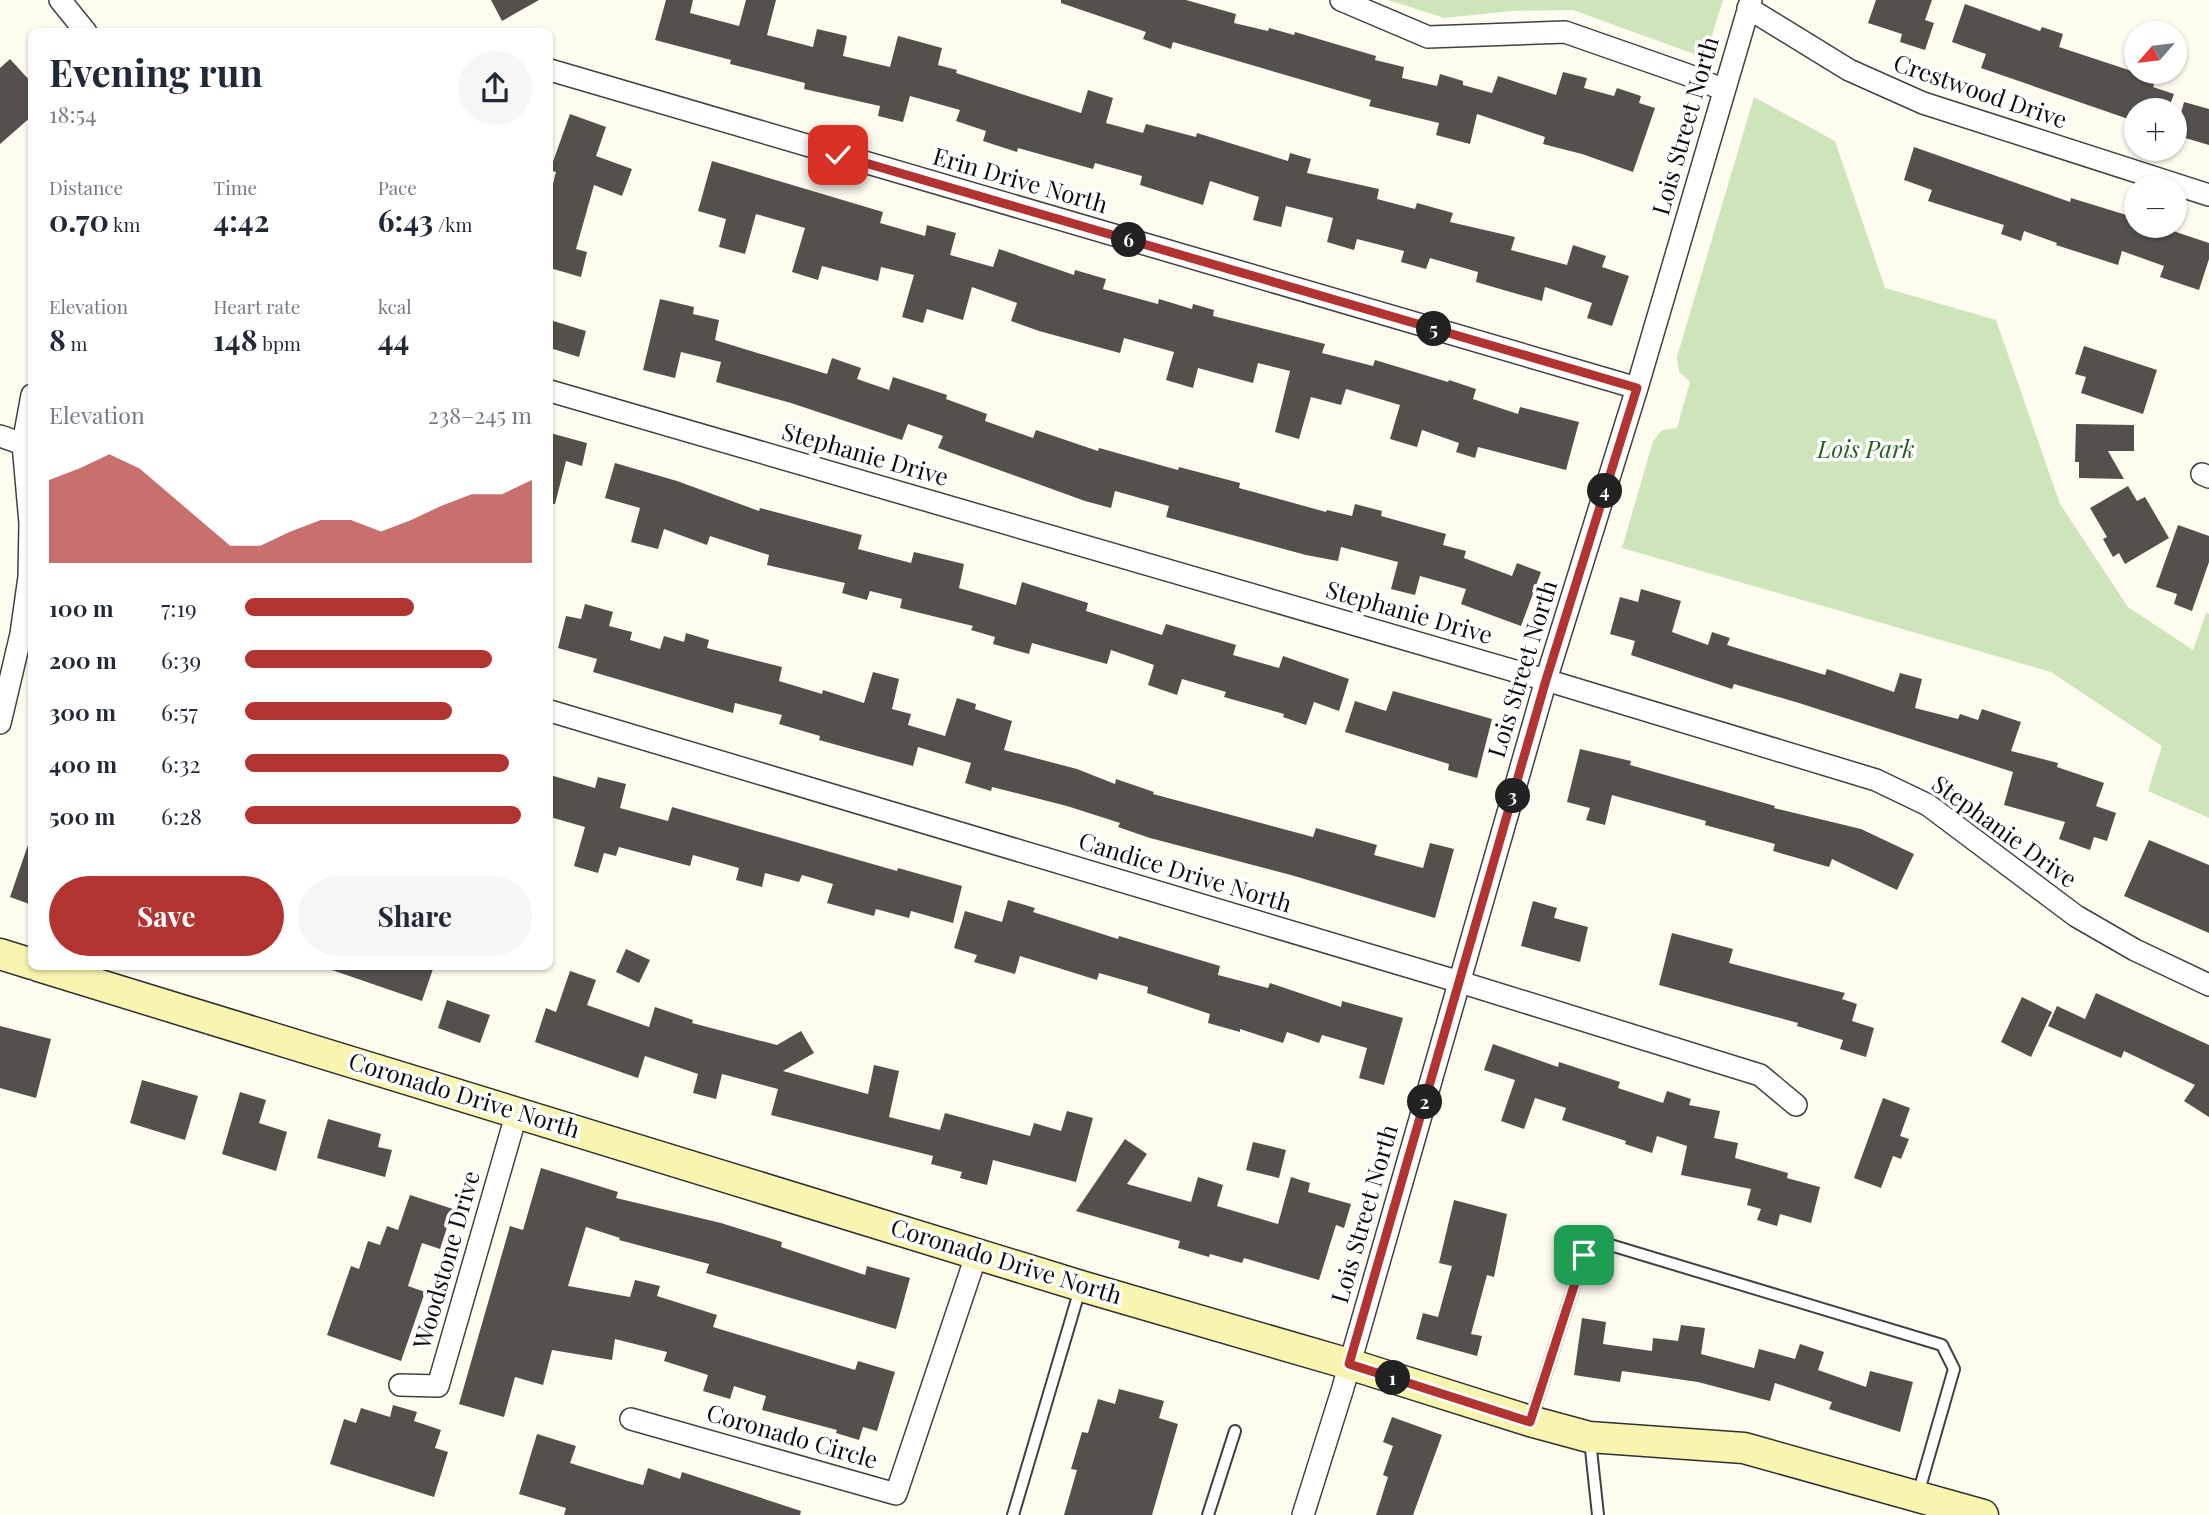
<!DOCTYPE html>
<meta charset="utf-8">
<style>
body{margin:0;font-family:"Playfair Display",serif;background:#f6f6f7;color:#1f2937;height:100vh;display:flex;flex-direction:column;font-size:26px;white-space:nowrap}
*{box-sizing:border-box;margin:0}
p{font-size:23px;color:#747a83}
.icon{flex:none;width:38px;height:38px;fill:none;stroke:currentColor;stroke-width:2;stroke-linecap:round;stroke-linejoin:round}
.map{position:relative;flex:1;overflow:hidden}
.sheet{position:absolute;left:28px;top:28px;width:525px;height:942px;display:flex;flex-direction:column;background:#fff;border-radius:10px;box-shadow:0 2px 5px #0004}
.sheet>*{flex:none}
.needle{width:46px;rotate:242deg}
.buttons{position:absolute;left:2124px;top:21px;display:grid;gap:14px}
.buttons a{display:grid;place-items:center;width:63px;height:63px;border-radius:50%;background:#fff;box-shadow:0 2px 5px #0004;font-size:35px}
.pin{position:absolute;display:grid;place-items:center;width:60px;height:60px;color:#fff;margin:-30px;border-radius:14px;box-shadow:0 4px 10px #0006}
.km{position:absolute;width:35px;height:35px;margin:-18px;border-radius:50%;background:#222;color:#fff;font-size:19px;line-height:35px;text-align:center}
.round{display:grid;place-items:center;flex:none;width:74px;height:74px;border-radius:37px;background:#f6f6f7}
.headline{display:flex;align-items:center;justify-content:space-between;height:119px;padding:0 21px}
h1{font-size:38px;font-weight:700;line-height:52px}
.stats{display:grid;grid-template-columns:repeat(3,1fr);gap:10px;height:119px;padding:7px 21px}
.stats div{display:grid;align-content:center}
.stats b{font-size:30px;font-weight:700}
.stats small{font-size:19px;font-weight:400}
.stats p{font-size:19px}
.chart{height:196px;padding:14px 21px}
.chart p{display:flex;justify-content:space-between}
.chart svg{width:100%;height:126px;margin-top:7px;fill:#b23431;opacity:.7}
.action{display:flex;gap:14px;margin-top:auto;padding:14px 21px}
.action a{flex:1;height:80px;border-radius:42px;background:#b23431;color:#fff;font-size:28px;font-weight:700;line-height:80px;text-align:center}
.action a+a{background:#f6f6f7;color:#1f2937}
ul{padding:0 21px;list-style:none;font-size:23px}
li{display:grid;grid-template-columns:112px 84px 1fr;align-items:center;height:52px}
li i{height:18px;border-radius:9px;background:#b23431}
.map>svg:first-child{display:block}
</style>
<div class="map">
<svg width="2209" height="1515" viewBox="0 0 2209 1515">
<rect width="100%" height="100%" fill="#fefcef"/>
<path fill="#cee5bc" d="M1388,0H1723L1705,58L1573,10L1512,11L1444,18Z
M1754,97L1835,141L1885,288L1996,320L2060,504L2128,607L2193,650L2206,613L2209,614V818L2148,791L2162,746L2051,672L1622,548L1653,441L1662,430L1677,428L1690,382L1679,372L1677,357Z"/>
<path fill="#55504b" d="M491,0H539L502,21Z
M666,0H693L690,13L739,26L746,0H776L767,35L813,47L817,29L847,36L843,56L890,67L898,36L942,48L938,65L957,70L956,73L1081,113L1088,90L1113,98L1106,123L1143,133L1146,124L1196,137L1197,133L1288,161L1290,153L1311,159L1307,173L1379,189L1377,199L1415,209L1417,203L1453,213L1450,222L1515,237L1511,250L1567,265L1573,245L1606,256L1602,267L1629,276L1612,326L1587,318L1592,303L1545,287L1542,301L1476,282L1478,272L1430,258L1426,269L1401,262L1404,251L1357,239L1354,250L1327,242L1333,218L1286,206L1281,227L1253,220L1259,197L1210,181L1203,205L1140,185L1142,176L1095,163L1093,169L1018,148L1017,152L983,141L986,131L956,121L960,110L910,96L903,122L878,116L880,106L804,89L805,83L730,64L731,60L655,40Z
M1061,0H1186L1236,14L1234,23L1268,31L1269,28L1294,35L1295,32L1376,56L1375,60L1404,67L1402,78L1437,86L1440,74L1463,81V85L1492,93L1498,76L1556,95L1563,72L1587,78L1584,88L1614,96L1617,88L1641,96L1639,103L1655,108L1633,172L1582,154L1543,144L1545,137L1477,114L1470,144L1436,135L1439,123L1369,106L1371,100L1173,42L1171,49L1143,39L1146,32L1061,3Z
M1876,0H1932L1925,20L1934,23L1925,50L1900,42L1902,34L1868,23Z
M1965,4L2040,31L2042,27L2063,34L2059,47L2156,79L2153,87L2174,94L2168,110H2137V122L1981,68L1986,54L1952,42Z
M10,59L32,83V116L0,144V68Z
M2184,102L2209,109V145L2175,135Z
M570,114L606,127L596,156L632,169L622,196L594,185L576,249L587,252L581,277L550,268V196L556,172L550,170Z
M1914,147L2070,202L2071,198L2133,217L2130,226H2158L2209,243V259L2199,290L2160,277L2164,266L2122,251L2118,265L2056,245L2057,243L2024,231L2021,241L2001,234L2004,225L1928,201L1932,190L1904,180Z
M712,161L883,212L880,223L925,236L927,225L956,233L950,255L993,267L999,249L1074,275L1075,270L1106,279L1103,289L1158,304L1159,299L1192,309L1193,304L1214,310L1213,316L1325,344L1322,353L1373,366L1375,360L1448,382L1449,380L1476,389L1473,399L1518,414L1520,407L1579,422L1566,470L1478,447L1475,458L1456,452L1459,443L1422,430L1417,447L1390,439L1400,405L1346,389L1341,405L1311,397L1299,439L1275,432L1290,371L1258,363L1253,383L1198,368L1193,388L1166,380L1174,352L1124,338L1120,353L1039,331L1011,321L1017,303L972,287L963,320L927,309L923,323L902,317L914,275L881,267L878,281L822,266L818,280L792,272L805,228L756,214L745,254L719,247L726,219L698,211Z
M660,299L694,307L693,314L719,320L715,340L827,374L832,358L861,368L857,379L889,390L893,377L947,395L946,399L987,414L985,421L1033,438L1036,430L1098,451L1099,448L1178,470L1179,467L1240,483L1239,488L1326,512L1327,510L1352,516L1355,504L1382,511L1381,516L1446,534L1443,545L1466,551L1464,558L1512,576L1517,563L1541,572L1521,626L1461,604L1466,589L1420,576L1415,595L1391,589L1398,562L1341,547L1338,561L1306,555L1166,517L1169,506L1115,491L1111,508L1085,501L938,448L943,436L908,424L902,440L791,403L716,382L721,362L681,352L675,378L643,370Z
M550,320L586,331L579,357L550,348Z
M2084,346L2157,370L2143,414L2081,393L2086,377L2075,374Z
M2076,424L2134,425V451H2108L2124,479L2079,478V462H2075Z
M550,433L587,443L582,466L566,461L555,504H550Z
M615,463L677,481L759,511L760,508L862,535L858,549L911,563L914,552L964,564L959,588L1016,605L1022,582L1088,603L1086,611L1162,635L1166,624L1236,645L1233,655L1279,668L1283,656L1349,679L1339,711L1314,702L1306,725L1283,717L1284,714L1224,697L1226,692L1182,679L1177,695L1148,685L1154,665L1111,650L1107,664L1032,643L1029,654L993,644L995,637L971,630L973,626L900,608L902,599L870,591L867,600L842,593L845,583L767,565L769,555L710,536L707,545L664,529L658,549L631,542L640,508L605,498Z
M2128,486L2137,501L2145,497L2169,538L2125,564L2119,553L2113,557L2103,539L2107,537L2090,508Z
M2178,525L2209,536V562L2192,611L2174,604L2177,594L2156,587Z
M1641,589L1681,601L1672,632L1708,645L1712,632L1730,638L1727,645L1825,675L1827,669L1894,692L1900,673L1922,679L1915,708L1958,719L1960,714L1978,720L1982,709L2021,722L2011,751L2058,763L2057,767L2104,783L2096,806L2116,813L2107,841L2094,837L2090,850L2059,839L2065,822L2004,805L2013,772L1799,703L1734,684L1732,689L1631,655L1635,641L1610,634L1620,597L1638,602Z
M585,604L613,612L609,626L632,632L630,640L660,649L664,636L684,642L686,633L709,640L707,648L782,667L779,681L822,694L823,690L864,703L873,672L899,679L892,709L911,714L908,725L945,736L957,698L976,704L975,709L1012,721L1004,750L1077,769L1115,784L1116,779L1154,792L1153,794L1313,837L1316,828L1377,845L1374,855L1423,868L1430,843L1454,849L1435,918L1291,875L1150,838L1118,827L1120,823L1067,806L992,787L991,791L965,783L971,763L918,747L913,766L819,740L820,736L779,724L782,715L735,703L733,713L593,672L597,659L558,648L566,616L581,619Z
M1393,691L1492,719L1477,778L1448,770L1449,764L1345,732L1355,701L1386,711Z
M1580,749L1631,761L1630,765L1775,806L1774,808L1861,829L1914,854L1897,890L1832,859L1829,867L1773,851L1775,844L1705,825L1706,821L1612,795L1605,825L1586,820L1590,808L1567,802Z
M550,775L595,788L598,777L626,784L620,808L668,821L672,807L897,871L898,868L962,886L953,923L911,911L909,918L876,909L874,916L827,903L833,884L802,875L799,882L765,873L762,887L736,880L739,868L693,855L690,866L619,847L616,856L604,853L598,873L574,866L585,827L550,817Z
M2149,840L2209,865V933L2124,896Z
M29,842H32V905L10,897Z
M1008,900L1035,908L1033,912L1118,939L1119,936L1220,966L1218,975L1268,988L1270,983L1341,1007L1342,1001L1403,1018L1384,1085L1359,1078L1367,1048L1322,1035L1319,1043L1287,1032L1283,1043L1240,1029V1032L1208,1023L1210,1014L1147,993L1148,987L1099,973L1097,980L1020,956L1015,974L974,962L977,955L954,948L965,911L1002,922Z
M1533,901L1557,908L1554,918L1588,927L1580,962L1521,946Z
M1672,933L1733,949L1729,963L1845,993L1842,999L1857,1004L1852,1021L1874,1028L1866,1057L1840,1049L1843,1040L1797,1026L1798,1023L1659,985Z
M626,949L650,960L639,983L616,972Z
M330,966H434L422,1001L329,969Z
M570,971L596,980L587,1005L649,1027L655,1007L693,1020L692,1023L777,1045L801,1031L814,1053L783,1071L868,1094L874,1065L899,1071L889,1117L940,1130L945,1113L1030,1136L1034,1123L1061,1131L1067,1111L1093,1118L1076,1182L993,1160L987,1185L960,1178L962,1172L931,1164L933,1156L771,1115L778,1089L722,1074L716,1099L693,1093L698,1074L645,1056L638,1078L535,1042L546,1008L556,1012Z
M2096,993L2209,1045V1117L2184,1101L2195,1085L2124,1051L2121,1058L2048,1026L2057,1006L2085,1019Z
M2022,997L2052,1012L2031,1057L2001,1042Z
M447,1000L490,1015L480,1043L438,1028Z
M0,1026L51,1039L36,1098L0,1088Z
M1493,1044L1558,1067L1559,1062L1620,1082L1618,1088L1663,1103L1667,1091L1691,1099L1689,1105L1720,1111L1714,1138L1738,1143L1735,1158L1788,1173L1787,1178L1820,1187L1811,1223L1780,1214L1777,1226L1757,1220L1761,1209L1747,1205L1751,1189L1681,1175L1687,1146L1657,1136L1652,1153L1625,1144L1626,1141L1562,1120L1566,1108L1535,1098L1524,1129L1501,1121L1515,1080L1484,1070Z
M142,1080L198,1096L185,1140L130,1123Z
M240,1092L266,1100L259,1123L287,1132L276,1171L222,1154Z
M1883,1098L1910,1108L1900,1136L1909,1139L1901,1159L1893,1156L1881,1188L1854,1178Z
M328,1119L381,1134L378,1147L392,1150L385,1177L317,1158Z
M1125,1139L1147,1154L1127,1184L1191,1202L1198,1177L1223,1185L1217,1206L1278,1224L1291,1177L1310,1183L1308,1192L1351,1204L1344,1228L1336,1225L1319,1280L1244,1258L1242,1263L1210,1254L1209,1257L1178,1248L1180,1241L1076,1211Z
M1253,1142L1286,1150L1279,1178L1246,1170Z
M541,1168L618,1192L616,1198L721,1223L782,1242L781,1247L865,1275L867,1266L910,1278L896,1329L706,1273L709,1264L619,1240L620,1238L586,1227L568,1286L630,1297L635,1280L660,1286L657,1296L717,1315L713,1327L855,1370L858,1361L895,1372L877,1431L863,1427L859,1440L836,1433L837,1430L762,1410L766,1396L734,1386L730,1399L703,1391L708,1375L664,1361L667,1352L615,1339L612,1360L552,1350L543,1385L515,1377L504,1417L459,1404L510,1226L523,1230Z
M410,1195L453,1209L440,1249L422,1243L408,1286L425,1292L401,1361L327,1335L351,1266L359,1269L368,1241L380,1245L387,1226L398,1230Z
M1454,1200L1507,1214L1494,1277L1487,1275L1471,1334L1482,1336L1477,1356L1416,1339L1423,1313L1438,1317L1452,1266L1439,1263Z
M1582,1318L1606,1322L1603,1344L1652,1351L1653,1338L1678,1341L1681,1325L1705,1328L1701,1354L1754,1368L1759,1349L1795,1359L1800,1344L1824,1352L1818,1370L1866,1387L1870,1371L1913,1382L1900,1432L1829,1409L1832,1402L1775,1383L1770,1401L1698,1382L1622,1371L1620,1382L1574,1375Z
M1119,1389L1164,1401L1159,1418L1178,1424L1152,1515H1064L1077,1470L1071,1469L1082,1432L1088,1433L1098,1399L1115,1404Z
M393,1405L417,1412L414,1421L441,1430L435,1448L448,1452L434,1497L330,1464L344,1419L356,1423L361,1408L390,1417Z
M1392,1417L1442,1435L1413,1515H1376L1388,1477L1383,1475L1393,1446L1383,1442Z
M537,1434L576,1446L570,1463L628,1481L643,1485L648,1468L680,1479L682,1472L801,1511L800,1515H564L566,1508L519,1494Z"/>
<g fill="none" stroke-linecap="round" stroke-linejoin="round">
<g stroke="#414141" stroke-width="14">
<path id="lane" d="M1531,1419L1584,1255L1607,1244L1942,1345L1954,1369L1918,1494
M1590,1440L1598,1515
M1013,1515L1080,1289
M1208,1515L1235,1431"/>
</g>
<g stroke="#414141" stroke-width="24">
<path id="street" d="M60,0L86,32
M1341,0L1428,37L1565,32L1688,75L1724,90
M1748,8L1849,70L1923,103L2209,195
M550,70L1637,388
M550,391L1546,680L1876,780L1928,805L2076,916L2135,950L2209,985
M0,436L23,444
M2202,474L2209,477
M550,711L1460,982L1760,1075L1796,1105
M0,723L21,634L29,577L30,523L23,444L32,395
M400,1385L438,1386L517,1112
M631,1419L896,1494L977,1253
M1303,1515L1342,1391L1546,680L1637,388L1751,0"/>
</g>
<g stroke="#303030" stroke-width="33">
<path id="secondary" d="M0,954L32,964
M38,966L1081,1286L1349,1364L1530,1421L1589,1437L1744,1448L1983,1515"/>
</g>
<use href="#lane" stroke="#fff" stroke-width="10"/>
<use href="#street" stroke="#fff" stroke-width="21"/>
<use href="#secondary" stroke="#f8f5b0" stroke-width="30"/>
</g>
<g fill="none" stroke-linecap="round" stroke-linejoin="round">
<g stroke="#fff" stroke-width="14">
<path id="route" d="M838,155L1637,388L1546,680L1349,1364L1530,1422L1584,1255"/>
</g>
<use href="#route" stroke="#b23431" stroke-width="9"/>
</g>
<g text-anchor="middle" stroke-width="7" stroke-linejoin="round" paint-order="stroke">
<g font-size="24" fill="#0e0e0e" stroke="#fff">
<text transform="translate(1980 92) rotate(19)" y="8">Crestwood Drive</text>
<text transform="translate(1686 126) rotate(-74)" y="8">Lois Street North</text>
<text transform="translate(1020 181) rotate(16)" y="8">Erin Drive North</text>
<text transform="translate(865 455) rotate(16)" y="8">Stephanie Drive</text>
<text transform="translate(1409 613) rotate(16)" y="8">Stephanie Drive</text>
<text transform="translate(1523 669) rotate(-73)" y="8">Lois Street North</text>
<text transform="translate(2004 832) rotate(36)" y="8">Stephanie Drive</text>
<text transform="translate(1185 873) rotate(17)" y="8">Candice Drive North</text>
<text transform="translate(464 1096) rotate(17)" y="8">Coronado Drive North</text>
<text transform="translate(1365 1214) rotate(-74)" y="8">Lois Street North</text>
<text transform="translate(447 1260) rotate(-74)" y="8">Woodstone Drive</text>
<text transform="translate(1006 1262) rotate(17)" y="8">Coronado Drive North</text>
<text transform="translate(792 1437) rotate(16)" y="8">Coronado Circle</text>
</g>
<g font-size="24" font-style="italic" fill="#2c6023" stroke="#fff">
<text x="1866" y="458">Lois Park</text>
</g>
</g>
</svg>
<div class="buttons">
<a><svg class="needle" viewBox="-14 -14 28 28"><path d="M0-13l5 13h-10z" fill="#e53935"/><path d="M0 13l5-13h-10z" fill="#747a83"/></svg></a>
<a>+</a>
<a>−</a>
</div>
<div class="pin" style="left:1584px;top:1255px;background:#1e9e55"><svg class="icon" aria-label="arrive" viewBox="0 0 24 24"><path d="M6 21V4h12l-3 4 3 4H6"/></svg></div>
<div class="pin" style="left:838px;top:155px;background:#d93025"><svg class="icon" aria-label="check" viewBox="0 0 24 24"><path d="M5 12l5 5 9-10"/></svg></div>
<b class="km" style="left:1393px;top:1378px">1</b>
<b class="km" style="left:1425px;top:1102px">2</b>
<b class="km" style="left:1513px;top:796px">3</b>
<b class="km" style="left:1605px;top:491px">4</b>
<b class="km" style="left:1434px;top:329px">5</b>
<b class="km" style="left:1129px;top:240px">6</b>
<section class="sheet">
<div class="headline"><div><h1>Evening run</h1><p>18:54</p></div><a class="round"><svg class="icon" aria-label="share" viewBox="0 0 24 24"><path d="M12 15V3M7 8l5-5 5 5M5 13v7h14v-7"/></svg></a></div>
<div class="stats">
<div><p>Distance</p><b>0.70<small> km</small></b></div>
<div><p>Time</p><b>4:42</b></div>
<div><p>Pace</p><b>6:43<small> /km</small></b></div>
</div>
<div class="stats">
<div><p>Elevation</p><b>8<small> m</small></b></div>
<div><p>Heart rate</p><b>148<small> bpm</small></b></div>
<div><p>kcal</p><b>44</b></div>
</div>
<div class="chart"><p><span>Elevation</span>238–245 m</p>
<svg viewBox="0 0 160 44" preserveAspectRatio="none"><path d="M0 44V15L10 11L20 6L30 11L40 20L50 29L60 38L70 38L80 33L90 29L100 29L110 33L120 29L130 24L140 20L150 20L160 15V44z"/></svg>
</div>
<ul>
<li><b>100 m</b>7:19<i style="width:59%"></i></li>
<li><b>200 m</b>6:39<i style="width:86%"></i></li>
<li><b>300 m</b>6:57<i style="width:72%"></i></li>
<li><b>400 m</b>6:32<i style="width:92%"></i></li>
<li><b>500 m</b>6:28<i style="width:96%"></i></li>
</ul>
<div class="action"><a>Save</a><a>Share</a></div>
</section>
</div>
